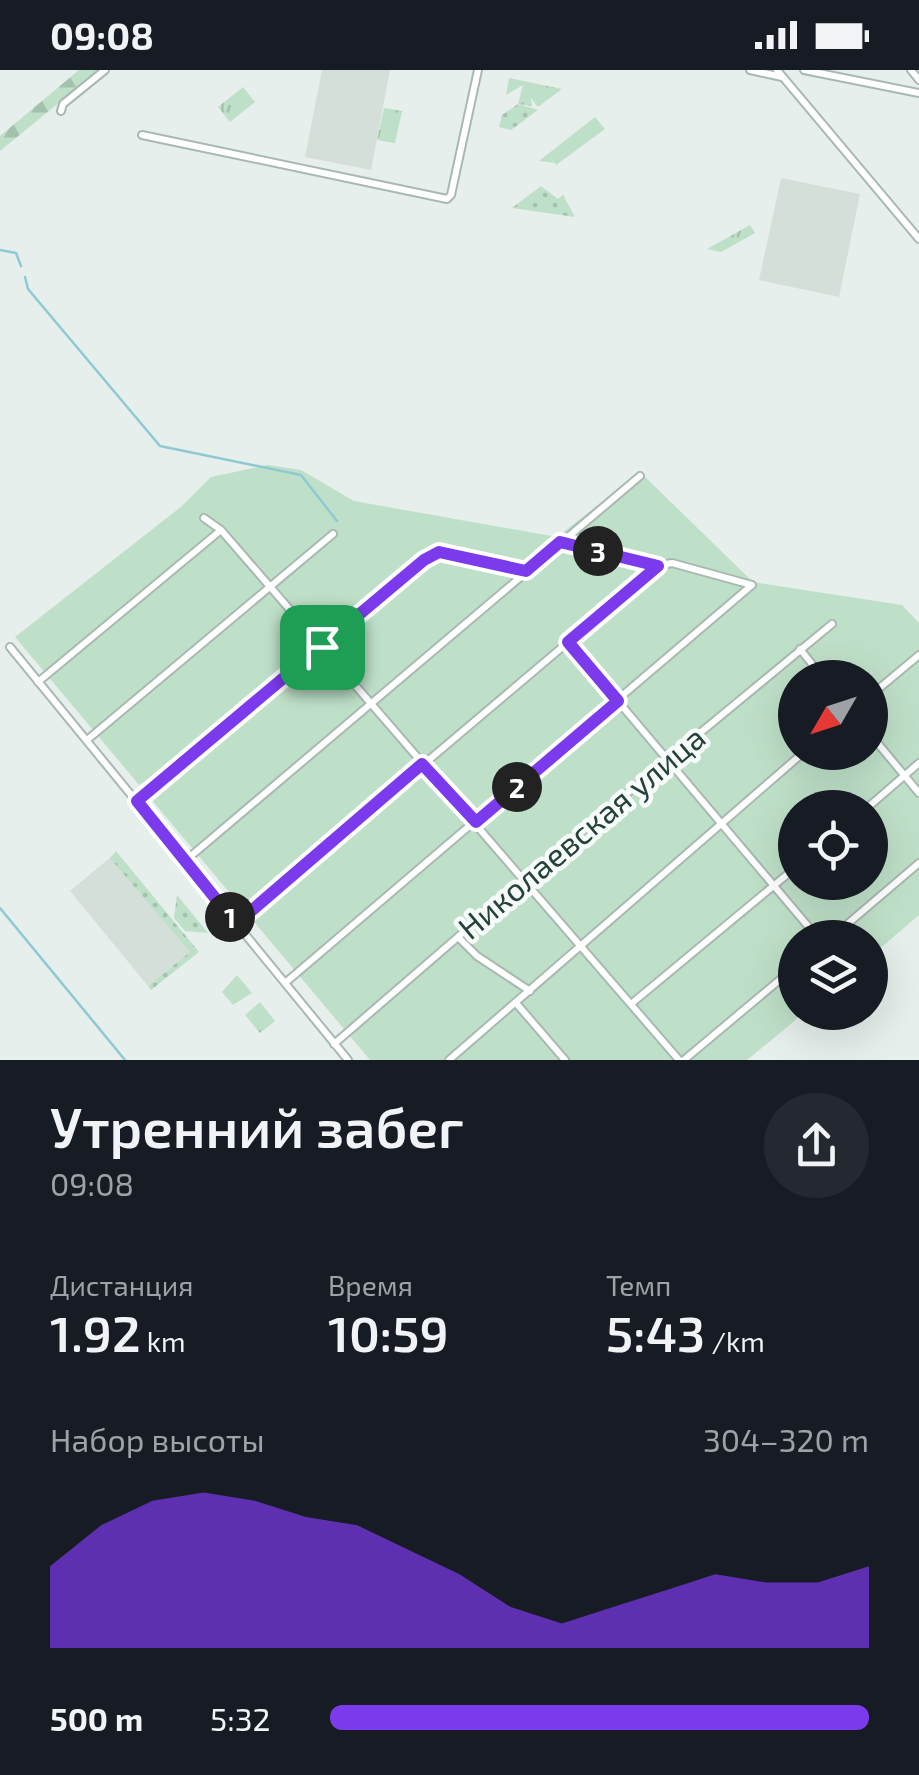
<!DOCTYPE html>
<html lang="ru">
<meta charset="utf-8">
<style>
body{margin:0;font-family:"Exo 2",sans-serif;background:#242831;color:#f1f3f6;height:100vh;display:flex;flex-direction:column;font-size:38px;white-space:nowrap}
*{box-sizing:border-box;margin:0}
p{font-size:32px;color:#9ea1a6}
.icon{flex:none;width:55px;height:55px;fill:none;stroke:currentColor;stroke-width:2;stroke-linecap:round;stroke-linejoin:round}
.map{position:relative;height:990px;overflow:hidden}
.side{display:flex;flex-direction:column;background:#171b24;flex:1}
.side>*{flex:none}
.needle{width:65px;rotate:231deg}
.tools{position:absolute;left:778px;top:590px;display:grid;gap:20px}
.tools a{display:grid;place-items:center;width:110px;height:110px;border-radius:50%;background:#171b24;box-shadow:0 10px 40px #0002;font-size:50px}
.pin{position:absolute;display:grid;place-items:center;width:85px;height:85px;color:#fff;margin:-42px;border-radius:20px;box-shadow:0 5px 15px #0006}
.km{position:absolute;width:50px;height:50px;margin:-25px;border-radius:50%;background:#222;color:#fff;font-size:28px;line-height:50px;text-align:center}
.round{display:grid;place-items:center;flex:none;width:105px;height:105px;border-radius:52px;background:#242831}
.summary{display:flex;align-items:center;justify-content:space-between;height:170px;padding:0 50px}
h1{font-size:55px;font-weight:600;line-height:75px}
.metrics{display:grid;grid-template-columns:repeat(3,1fr);gap:15px;height:170px;padding:10px 50px}
.metrics div{display:grid;align-content:center}
.metrics b{font-size:50px;font-weight:600}
.metrics small{font-size:28px;font-weight:400}
.metrics p{font-size:28px}
.chart{height:280px;padding:20px 50px}
.chart p{display:flex;justify-content:space-between}
.chart svg{width:100%;height:180px;margin-top:10px;fill:#7c3aed;opacity:.7}
ul{padding:0 50px;list-style:none;font-size:32px}
li{display:grid;grid-template-columns:160px 120px 1fr;align-items:center;height:75px}
li i{height:25px;border-radius:12px;background:#7c3aed}
.status{display:flex;justify-content:space-between;align-items:center;height:70px;padding:0 50px;background:#171b24;direction:ltr}
.status svg{height:28px;fill:currentColor}
.map>svg:first-child{display:block}
</style>
<div class="status"><b>09:08</b><svg viewBox="0 0 49 12"><path d="M0 12V9h3v3zM5 12V6h3v6zM10 12V3h3v9zM15 12V0h3v12zM26 1h20v11H26zM47 4h2v5h-2z"/></svg></div>
<div class="map">
<svg width="919" height="990" viewBox="0 0 919 990">
<defs>
<pattern id="grass-dots" width="8" height="8" patternUnits="userSpaceOnUse" patternTransform="scale(2.5)"><rect width="8" height="8" fill="#bfe0c8"/><path d="M2 2h.1M6 6h.1" fill="none" stroke="#a4c1ad" stroke-width="1.8" stroke-linecap="round"/></pattern>
<pattern id="forest-firs" width="22" height="20" patternUnits="userSpaceOnUse" patternTransform="scale(2.5)"><rect width="22" height="20" fill="#bfe0c8"/><path d="M5 1l3.5 6h-7zM16 11l3.5 6h-7z" fill="#a4c1ad"/></pattern>
<pattern id="park-tufts" width="24" height="20" patternUnits="userSpaceOnUse" patternTransform="scale(2.5)"><rect width="24" height="20" fill="#bfe0c8"/><path d="M3 7l-1-3M5 7V3M7 7l1-3M15 17l-1-3M17 17v-4M19 17l1-3" fill="none" stroke="#a4c1ad"/></pattern>
</defs>
<rect width="100%" height="100%" fill="#e6efeb"/>
<path fill="#d4dfda" d="M322,0H390L371,100L305,87Z
M781,108L860,124L839,227L759,210Z
M112,786L190,882L148,916L70,821Z"/>
<path fill="url(#grass-dots)" d="M518,34L538,40L511,60L499,57L502,45Z
M541,116L558,129L563,125L575,147L512,138Z
M116,781L199,882L151,920L148,916L190,882L110,788Z
M177,825L208,863L185,861L174,848Z"/>
<path fill="url(#forest-firs)" d="M79,0H99L0,81V66Z"/>
<path fill="url(#park-tufts)" d="M509,8L562,19L538,37L531,28L532,36L518,34L523,15L506,25Z
M243,17L255,32L230,52L218,37Z
M384,38L402,41L395,73L377,70Z
M595,47L605,59L556,95L549,85L554,93L539,91Z
M750,155L755,163L721,182L707,179Z
M260,932L275,951L260,963L245,945Z"/>
<path fill="#bfe0c8" fill-rule="evenodd" d="M268,395L301,400L354,431L557,467L640,402L753,512L902,535L919,553V845L870,887V868H795V942L804,943L747,990H370L15,567L182,436L211,407ZM795,608H870V682H795ZM795,738H870V812H795Z
M237,905L252,923L233,935L222,922Z"/>
<g fill="none" stroke-linecap="round" stroke-linejoin="round">
<path stroke="#8ec9d4" stroke-width="2.5" d="M0,180L16,183L21,196
M25,207L28,219L160,376L301,405L337,451
M0,838L125,990"/>
<g stroke="#a8b8b2" stroke-width="10">
<path id="minor" d="M750,0L782,7
M777,0L919,169
M804,0L919,23
M911,0L919,10
M61,41L63,34L105,0
M142,65L447,129L451,125L478,0
M204,448L221,460L679,990
M568,572L818,868
M10,577L348,990
M800,579L823,608
M38,612L221,460
M870,626L919,585
M870,664L919,723
M87,670L333,464
M137,731L424,490L439,481L525,500
M867,738L919,693
M185,791L640,406
M236,853L657,497
M459,868L477,886L530,921
M831,868L919,793
M285,913L752,515L672,493L657,496L560,472
M516,933L565,990
M631,934L795,798
M334,974L568,772L832,554
M449,990L804,682
M684,990L795,897"/>
</g>
<use href="#minor" stroke="#fff" stroke-width="6"/>
</g>
<g fill="none" stroke-linecap="round" stroke-linejoin="round">
<g stroke="#fff" stroke-width="20">
<path id="route" d="M560,472L658,496L568,572L618,631L476,752L422,694L236,854L137,731L424,490L439,482L526,501Z"/>
</g>
<use href="#route" stroke="#7c3aed" stroke-width="12"/>
</g>
<g text-anchor="middle" stroke-width="9" stroke-linejoin="round" paint-order="stroke">
<g font-size="32" fill="#24423a" stroke="#f7fbf9">
<text transform="translate(582 763) rotate(-40)" y="11">Николаевская улица</text>
</g>
</g>
</svg>
<div class="tools">
<a><svg class="needle" viewBox="-14 -14 28 28"><path d="M0-13l5 13h-10z" fill="#e53935"/><path d="M0 13l5-13h-10z" fill="#9ea1a6"/></svg></a>
<a><svg class="icon" aria-label="locate" viewBox="0 0 24 24"><circle cx="12" cy="12" r="6"/><path d="M12 2v4M12 18v4M2 12h4M18 12h4"/></svg></a>
<a><svg class="icon" aria-label="layers" viewBox="0 0 24 24"><path d="M12 4l9 5-9 5-9-5zM3 14l9 5 9-5"/></svg></a>
</div>
<div class="pin" style="left:322px;top:577px;background:#1e9e55"><svg class="icon" aria-label="arrive" viewBox="0 0 24 24"><path d="M6 21V4h12l-3 4 3 4H6"/></svg></div>
<b class="km" style="left:230px;top:847px">1</b>
<b class="km" style="left:517px;top:717px">2</b>
<b class="km" style="left:598px;top:481px">3</b>
</div>
<section class="side">
<div class="summary"><div><h1>Утренний забег</h1><p>09:08</p></div><a class="round"><svg class="icon" aria-label="share" viewBox="0 0 24 24"><path d="M12 15V3M7 8l5-5 5 5M5 13v7h14v-7"/></svg></a></div>
<div class="metrics">
<div><p>Дистанция</p><b>1.92<small> km</small></b></div>
<div><p>Время</p><b>10:59</b></div>
<div><p>Темп</p><b>5:43<small> /km</small></b></div>
</div>
<div class="chart"><p><span>Набор высоты</span>304–320 m</p>
<svg viewBox="0 0 160 44" preserveAspectRatio="none"><path d="M0 44V24L10 14L20 8L30 6L40 8L50 12L60 14L70 20L80 26L90 34L100 38L110 34L120 30L130 26L140 28L150 28L160 24V44z"/></svg>
</div>
<ul>
<li><b>500 m</b>5:32<i style="width:100%"></i></li>
</ul>
</section>
